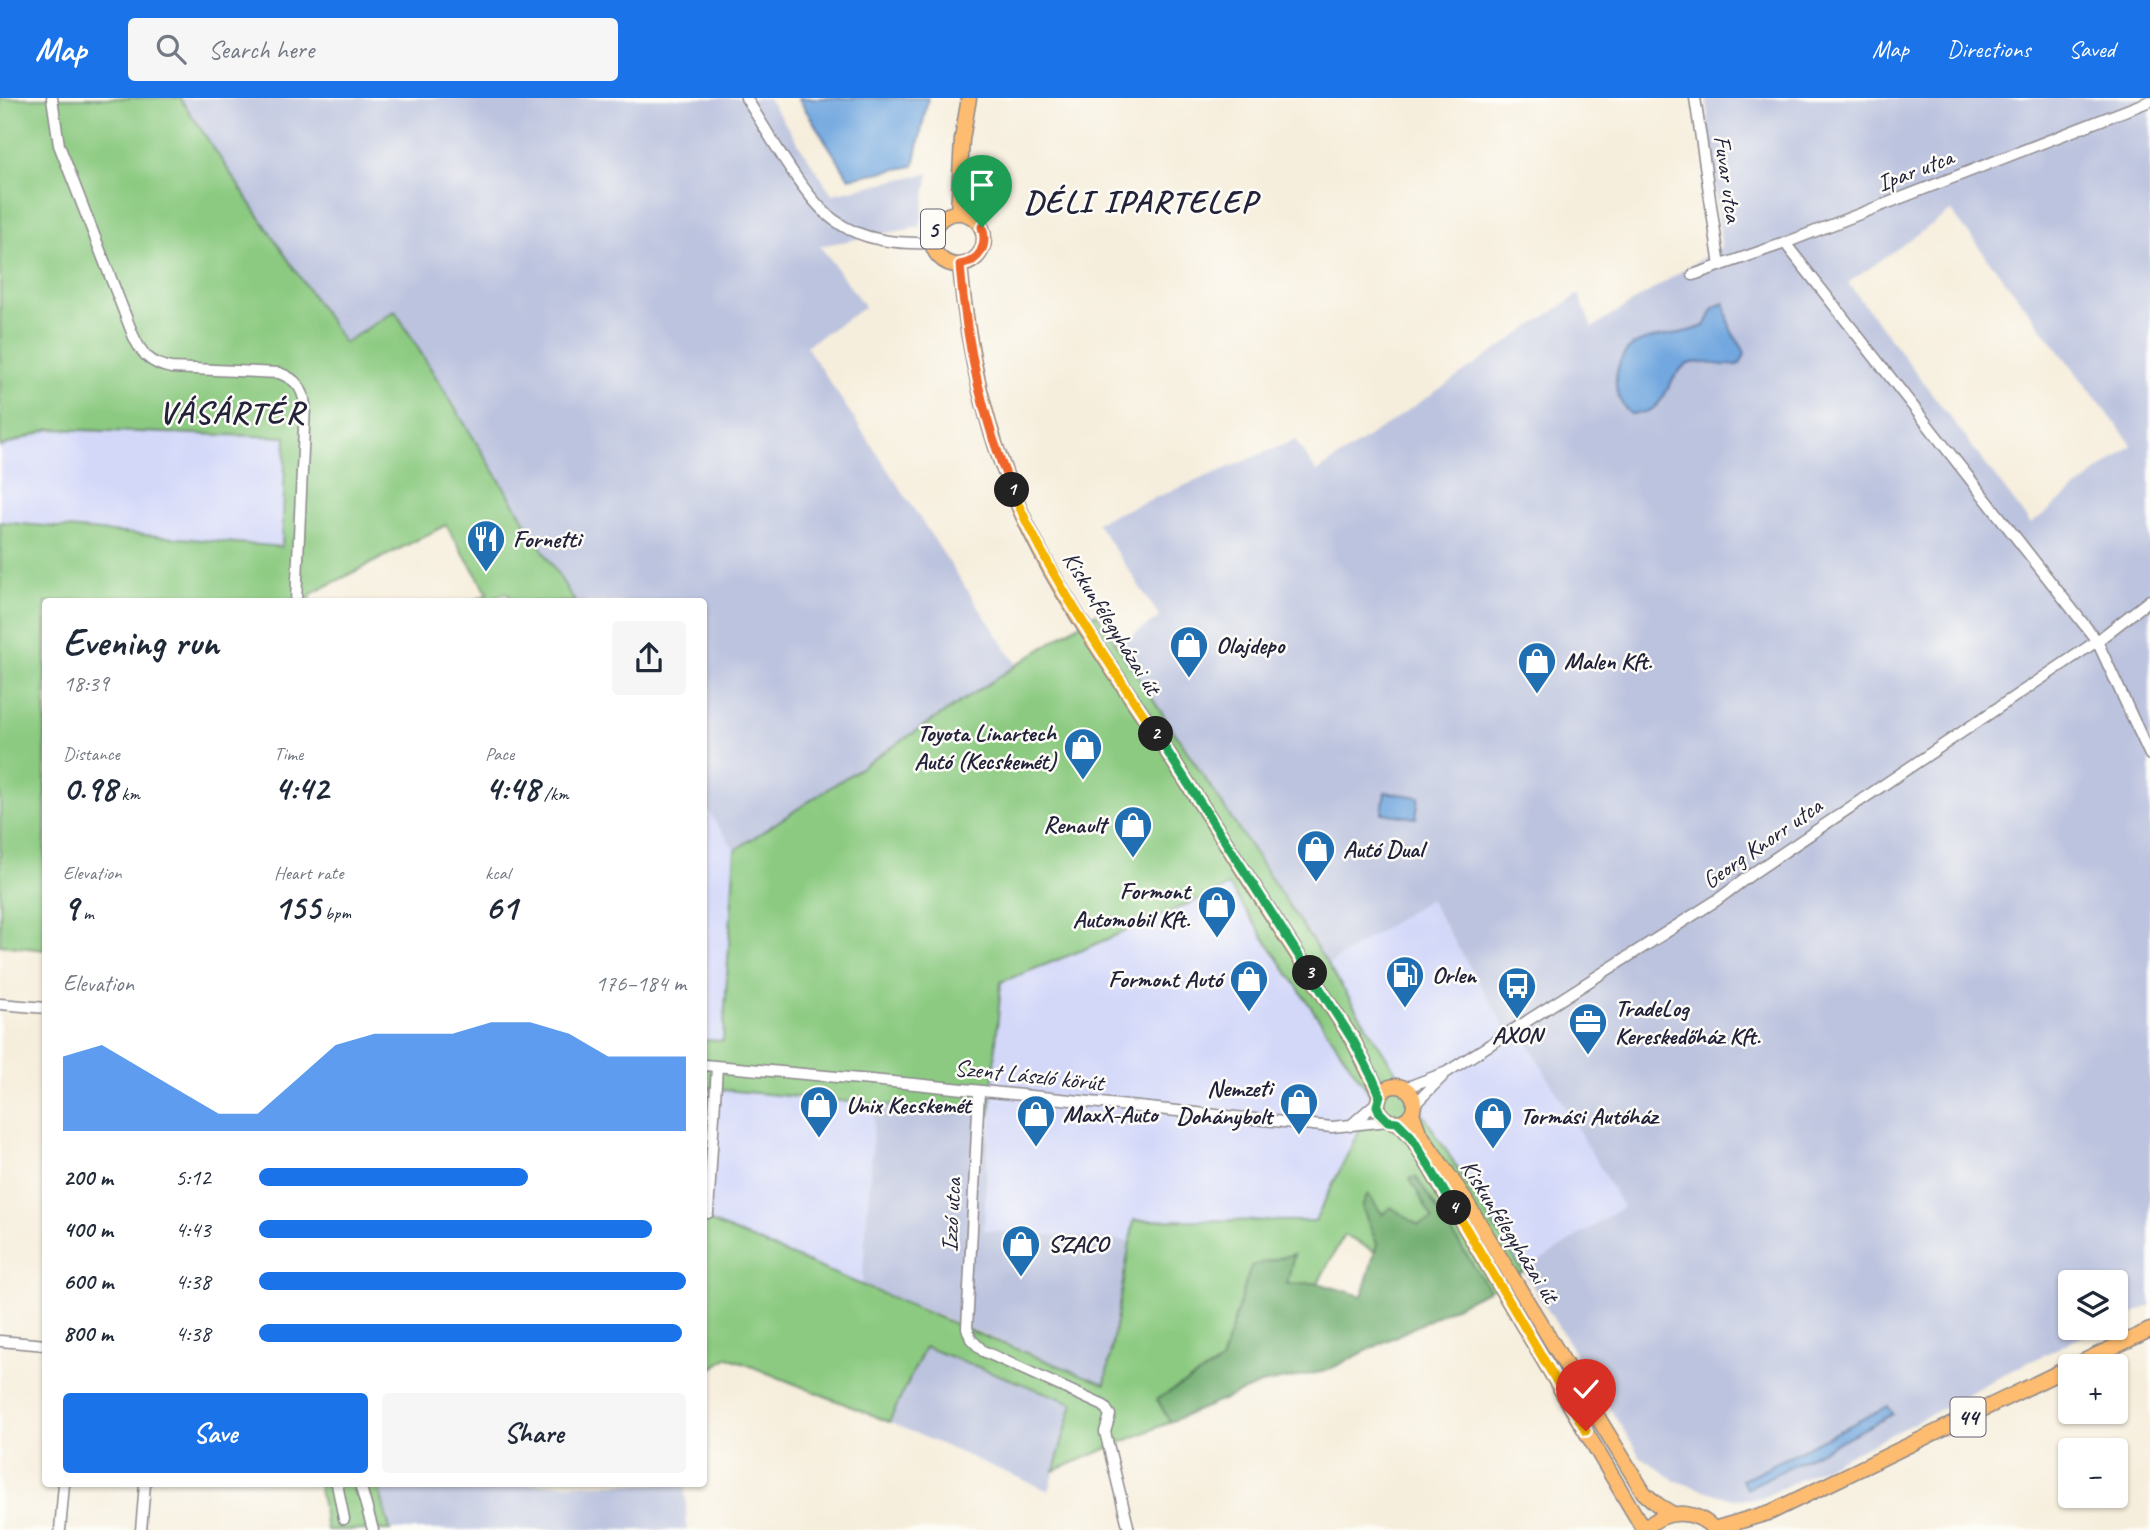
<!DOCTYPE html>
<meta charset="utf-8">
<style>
body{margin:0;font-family:Caveat,sans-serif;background:#f6f6f7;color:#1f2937;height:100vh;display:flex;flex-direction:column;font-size:26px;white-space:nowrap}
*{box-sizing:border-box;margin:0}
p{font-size:23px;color:#747a83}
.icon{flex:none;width:38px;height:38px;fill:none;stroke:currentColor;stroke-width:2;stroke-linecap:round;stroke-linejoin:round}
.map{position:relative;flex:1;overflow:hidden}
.details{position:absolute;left:42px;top:500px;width:665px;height:889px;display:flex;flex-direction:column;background:#fff;border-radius:7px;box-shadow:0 2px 5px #0004}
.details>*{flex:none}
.fabs{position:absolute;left:2058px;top:1172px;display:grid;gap:14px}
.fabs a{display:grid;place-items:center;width:70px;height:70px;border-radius:7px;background:#fff;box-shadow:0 2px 5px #0004;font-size:35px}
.pin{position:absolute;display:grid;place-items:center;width:60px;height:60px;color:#fff;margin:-72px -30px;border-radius:50% 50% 50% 0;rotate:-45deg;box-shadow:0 0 7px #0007}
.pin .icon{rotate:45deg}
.km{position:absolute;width:35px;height:35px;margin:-18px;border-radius:50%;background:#222;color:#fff;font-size:19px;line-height:35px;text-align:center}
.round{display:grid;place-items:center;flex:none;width:74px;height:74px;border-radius:7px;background:#f6f6f7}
.summary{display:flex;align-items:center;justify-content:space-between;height:119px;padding:0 21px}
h1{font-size:38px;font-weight:700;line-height:52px}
.metrics{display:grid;grid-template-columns:repeat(3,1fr);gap:10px;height:119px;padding:7px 21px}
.metrics div{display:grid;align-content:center}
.metrics b{font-size:35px;font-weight:700}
.metrics small{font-size:19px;font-weight:400}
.metrics p{font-size:19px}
.chart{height:196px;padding:14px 21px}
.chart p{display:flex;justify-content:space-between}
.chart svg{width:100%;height:126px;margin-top:7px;fill:#1a73e8;opacity:.7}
.primary-button{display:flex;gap:14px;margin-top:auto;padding:14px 21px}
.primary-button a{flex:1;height:80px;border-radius:7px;background:#1a73e8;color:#fff;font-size:28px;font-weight:700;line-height:80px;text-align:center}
.primary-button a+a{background:#f6f6f7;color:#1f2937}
ul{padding:0 21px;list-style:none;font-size:23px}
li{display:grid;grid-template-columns:112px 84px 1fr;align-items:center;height:52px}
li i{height:18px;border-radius:9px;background:#1a73e8}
header{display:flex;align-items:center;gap:42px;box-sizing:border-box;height:98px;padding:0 35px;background:#1a73e8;color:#fff}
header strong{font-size:33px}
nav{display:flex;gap:38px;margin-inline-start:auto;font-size:24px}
.search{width:490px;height:63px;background:#f6f6f7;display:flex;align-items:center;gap:18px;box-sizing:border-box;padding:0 24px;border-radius:7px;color:#747a83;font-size:26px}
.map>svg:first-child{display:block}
</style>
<header>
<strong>Map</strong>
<div class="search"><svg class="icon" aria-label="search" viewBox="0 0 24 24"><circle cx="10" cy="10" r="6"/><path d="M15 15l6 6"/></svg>Search here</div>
<nav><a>Map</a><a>Directions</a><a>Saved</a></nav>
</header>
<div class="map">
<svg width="2150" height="1432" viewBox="0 0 2150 1432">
<rect width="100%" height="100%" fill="#fdfcf7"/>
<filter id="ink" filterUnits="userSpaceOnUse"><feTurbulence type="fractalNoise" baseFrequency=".0143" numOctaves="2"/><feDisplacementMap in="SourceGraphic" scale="14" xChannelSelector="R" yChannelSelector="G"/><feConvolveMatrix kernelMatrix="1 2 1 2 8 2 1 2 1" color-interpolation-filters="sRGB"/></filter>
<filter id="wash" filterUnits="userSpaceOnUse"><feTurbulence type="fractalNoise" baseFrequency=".00686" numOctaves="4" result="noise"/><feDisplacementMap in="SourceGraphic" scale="28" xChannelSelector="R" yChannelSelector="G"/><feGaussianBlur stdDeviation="1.57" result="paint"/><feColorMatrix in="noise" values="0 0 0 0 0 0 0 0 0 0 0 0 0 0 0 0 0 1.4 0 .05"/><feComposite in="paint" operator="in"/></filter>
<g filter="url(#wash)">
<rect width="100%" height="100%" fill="#f6eedc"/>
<path fill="#d3d8f9" d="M50,331L286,339L282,449L0,424V349Z
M704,707L735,752L723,944L704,942Z
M1229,788L1374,1002L1315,1124L1134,1122L1130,1143L984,1132L1000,884L1075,855Z
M1428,800L1516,947L1526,941L1624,1109L1523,1173L1328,867Z
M704,990L875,1006L862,1186L704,1121Z"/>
<path fill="#bcc3de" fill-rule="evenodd" d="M180,0H768L832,96L929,75L920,129L820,148L865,209L806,248L1017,567L735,752L704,707V504H575L396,214L344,245Z
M1706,0H2150V1208L2116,1223V1185H2070V1230H2100L1996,1280L1936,1314L1760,1401H1732L1676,1383L1640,1358L1523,1173L1623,1109L1526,942L1516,947L1429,801L1328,867L1117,548L1160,519L1096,424L1295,342L1317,374L1579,196L1592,230L1721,148ZM1951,113L2132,347L2031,426L1848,185Z
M875,1006L990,1017L984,1132L1130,1143L1105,1286L862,1186Z
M924,1249L1073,1305L1049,1393L889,1324Z
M378,1386H685L687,1432H390Z"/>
<path fill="#8cca81" stroke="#57765e" stroke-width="2" d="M0,0H180L344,245L395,213L575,504H517L505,495L487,504H471L488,496L446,427L311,496L310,504H46L45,852L0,847V424L282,449L286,339L50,331L0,349Z
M1096,515L1328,867L1523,1173L1489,1192L1416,1079L1410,1081L1434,1122L1418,1127L1391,1110L1383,1118L1368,1097L1363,1110L1378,1146L1376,1154L1344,1137L1318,1185L1286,1186L1294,1157L1252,1168L1221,1264L1157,1301L1170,1324L1054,1373L1073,1305L925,1249L889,1324L728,1259L704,1276V1121L981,1237L1105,1286L1134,1122L1315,1123L1374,1002L1229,788L1075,855L1001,884L990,1017L704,990V942L723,943L735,752Z
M318,1386H378L390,1432H327Z"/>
<path fill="#71ae6f" stroke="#4a6855" stroke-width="2" d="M1416,1079L1489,1192L1326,1273L1261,1286L1170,1324L1157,1301L1221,1264L1251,1168L1294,1156L1287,1186L1318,1185L1362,1198L1377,1146L1362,1109L1368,1096L1383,1117L1391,1109L1418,1127L1433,1122L1410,1081Z"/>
<path fill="#72a7df" stroke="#4a648d" stroke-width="2" d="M798,0H928L914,68L849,80Z
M1724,205C1727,213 1728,221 1730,229C1733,240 1742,245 1745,256L1740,266C1721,272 1695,256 1681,271C1662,291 1666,316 1631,316C1621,308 1615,295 1616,282C1620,227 1671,245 1706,227L1714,209Z
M1385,694L1419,699L1416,720L1382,715Z
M1888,1308L1893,1316L1746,1391L1742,1382Z"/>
</g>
<g filter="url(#ink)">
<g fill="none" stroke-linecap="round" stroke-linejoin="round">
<g stroke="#8c888c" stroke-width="13">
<path id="minor" d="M52,0L59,47L133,237C141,256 151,266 171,270L279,275C296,281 303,290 305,307L296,504
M746,0C768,34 803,99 834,122C862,143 898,146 932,145
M1695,0L1720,168
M1785,145L2097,543L2150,657
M1693,177L1785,145L2150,3
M0,906L46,910
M704,967L915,986L1332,1029L1388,1023
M1405,990L1447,974L1717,802L1756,773L2097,543L2150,502
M979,993L967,1230L971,1241L983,1253L1104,1308L1110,1317L1105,1334L1129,1432
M1414,1007L1442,979
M1350,1028L1377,1004
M708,1115L717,969
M0,1243L46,1247
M337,1386L344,1421
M360,1386L373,1432
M60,1432L64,1386
M141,1432L145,1386"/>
</g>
<g stroke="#8c888c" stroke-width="17">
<path id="major" d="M958,114L962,41L969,0
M932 141a26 26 0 1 1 52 0a26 26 0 1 1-52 0Z
M960,167C968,260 989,349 1030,433C1068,512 1122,584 1170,658C1231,753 1292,849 1354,944L1380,997
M1378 1006a18 18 0 1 1 36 0a18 18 0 1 1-36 0Z
M1412,1015L1419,1034L1459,1092L1644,1395L1658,1407L1673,1416
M1397,1024L1411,1038L1644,1432
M2071,1269L2150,1232
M1714,1431L1771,1414L2070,1269
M1644,1432C1664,1411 1694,1410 1715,1432"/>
</g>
<use href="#minor" stroke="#fff" stroke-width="10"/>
<use href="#major" stroke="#fdbc70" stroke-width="14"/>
</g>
</g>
<g fill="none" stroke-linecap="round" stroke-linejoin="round" filter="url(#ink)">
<g stroke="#fff" stroke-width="14">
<path id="split-1" d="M982,129C988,148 980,163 960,167C966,245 982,320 1012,392"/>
</g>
<g stroke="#fff" stroke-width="14">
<path id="split-2" d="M1012,392C1049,479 1104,557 1156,636"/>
</g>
<g stroke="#fff" stroke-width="14">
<path id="split-3" d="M1156,636L1310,875"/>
</g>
<g stroke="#fff" stroke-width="14">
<path id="split-4" d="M1310,875L1354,944L1373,981L1380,997L1377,1008L1380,1015L1388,1023L1397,1024L1411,1038L1454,1110"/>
</g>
<g stroke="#fff" stroke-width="14">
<path id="split-5" d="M1454,1110L1586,1333"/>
</g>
<use href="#split-1" stroke="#f0652b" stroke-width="9"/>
<use href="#split-2" stroke="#f5b400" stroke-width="9"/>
<use href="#split-3" stroke="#22a559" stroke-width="9"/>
<use href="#split-4" stroke="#22a559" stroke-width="9"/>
<use href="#split-5" stroke="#f5b400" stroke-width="9"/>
</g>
<defs>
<g id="restaurant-pin" transform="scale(2.0125)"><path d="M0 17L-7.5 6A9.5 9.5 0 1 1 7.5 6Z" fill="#1f6fb2" stroke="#fdfcf7"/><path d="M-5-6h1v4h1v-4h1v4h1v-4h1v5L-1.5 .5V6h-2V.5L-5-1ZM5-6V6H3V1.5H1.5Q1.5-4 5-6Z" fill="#fff"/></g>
<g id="shop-pin" transform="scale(2.0125)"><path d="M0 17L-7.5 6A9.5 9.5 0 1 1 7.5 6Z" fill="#1f6fb2" stroke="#fdfcf7"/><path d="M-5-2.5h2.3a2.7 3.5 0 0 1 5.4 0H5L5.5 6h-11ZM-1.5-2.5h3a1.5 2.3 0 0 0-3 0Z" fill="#fff"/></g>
<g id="fuel-pin" transform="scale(2.0125)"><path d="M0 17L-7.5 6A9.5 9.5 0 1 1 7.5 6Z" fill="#1f6fb2" stroke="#fdfcf7"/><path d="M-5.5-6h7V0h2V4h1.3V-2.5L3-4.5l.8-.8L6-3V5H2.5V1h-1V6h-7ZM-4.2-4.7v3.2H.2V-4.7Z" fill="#fff"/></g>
<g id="bus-pin" transform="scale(2.0125)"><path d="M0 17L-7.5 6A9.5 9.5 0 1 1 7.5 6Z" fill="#1f6fb2" stroke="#fdfcf7"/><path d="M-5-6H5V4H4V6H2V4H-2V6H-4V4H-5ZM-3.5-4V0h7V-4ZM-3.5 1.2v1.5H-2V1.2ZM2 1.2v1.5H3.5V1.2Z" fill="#fff"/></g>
<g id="office-pin" transform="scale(2.0125)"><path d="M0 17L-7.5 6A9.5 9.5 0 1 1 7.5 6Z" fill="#1f6fb2" stroke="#fdfcf7"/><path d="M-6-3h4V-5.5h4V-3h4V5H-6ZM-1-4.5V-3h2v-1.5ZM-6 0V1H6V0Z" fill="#fff"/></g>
</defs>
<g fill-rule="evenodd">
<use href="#restaurant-pin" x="486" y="441"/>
<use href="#shop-pin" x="1189" y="547"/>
<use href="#shop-pin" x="1537" y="563"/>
<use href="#shop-pin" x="1083" y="649"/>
<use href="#shop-pin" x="1133" y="727"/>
<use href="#shop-pin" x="1316" y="751"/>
<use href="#shop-pin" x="1217" y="807"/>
<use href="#fuel-pin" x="1405" y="877"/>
<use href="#shop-pin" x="1249" y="881"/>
<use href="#bus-pin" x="1517" y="888"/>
<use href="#office-pin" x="1588" y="924"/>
<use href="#shop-pin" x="1299" y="1004"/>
<use href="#shop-pin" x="819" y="1007"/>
<use href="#shop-pin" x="1036" y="1016"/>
<use href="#shop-pin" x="1493" y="1018"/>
<use href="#shop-pin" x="1021" y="1146"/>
</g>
<g text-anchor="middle" stroke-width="5" stroke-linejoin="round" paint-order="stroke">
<g fill="#fdfcf7" stroke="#646373" stroke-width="2">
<rect x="921" y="111.5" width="24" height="39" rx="5"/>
<rect x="1950.5" y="1299.5" width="35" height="39" rx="5"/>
</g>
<g font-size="23" font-weight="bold" fill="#22223b">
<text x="933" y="139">5</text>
<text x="1968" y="1327">44</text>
</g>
<g font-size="24" fill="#22223b" stroke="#fdfcf7">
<text transform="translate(1915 72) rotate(-21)" y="8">Ipar utca</text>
<text transform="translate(1728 81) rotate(82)" y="8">Fuvar utca</text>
<text transform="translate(1112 525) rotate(58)" y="8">Kiskunfélegyházai út</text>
<text transform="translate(1762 745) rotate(-35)" y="8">Georg Knorr utca</text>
<text transform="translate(1029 977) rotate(6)" y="8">Szent László körút</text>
<text transform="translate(951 1117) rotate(-87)" y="8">Izzó utca</text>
<text transform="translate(1510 1133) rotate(58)" y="8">Kiskunfélegyházai út</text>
</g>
<g font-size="24" font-weight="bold" fill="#22223b" stroke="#fdfcf7" text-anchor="start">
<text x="513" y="449">Fornetti</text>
<text x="1216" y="555">Olajdepo</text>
<text x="1564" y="571">Malen Kft.</text>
<text x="1056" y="643" text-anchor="end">Toyota Linartech<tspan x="1056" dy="28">Autó (Kecskemét)</tspan></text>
<text x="1106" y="735" text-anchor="end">Renault</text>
<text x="1343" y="759">Autó Dual</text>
<text x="1190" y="801" text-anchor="end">Formont<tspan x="1190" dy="28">Automobil Kft.</tspan></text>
<text x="1432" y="885">Orlen</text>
<text x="1222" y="889" text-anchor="end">Formont Autó</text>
<text x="1615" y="918">TradeLog<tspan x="1615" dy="28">Kereskedőház Kft.</tspan></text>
<text x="1517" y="945" text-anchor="middle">AXON</text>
<text x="1272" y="998" text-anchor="end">Nemzeti<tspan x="1272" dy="28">Dohánybolt</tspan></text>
<text x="846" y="1015">Unix Kecskemét</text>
<text x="1063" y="1024">MaxX-Auto</text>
<text x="1520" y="1026">Tormási Autóház</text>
<text x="1048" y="1154">SZACO</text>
</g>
<g font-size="32" font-weight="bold" letter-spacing="2" fill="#22223b" stroke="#fdfcf7">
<text x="1141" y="114">DÉLI IPARTELEP</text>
<text x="232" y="325">VÁSÁRTÉR</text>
</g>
</g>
</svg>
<div class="fabs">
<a><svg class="icon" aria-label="layers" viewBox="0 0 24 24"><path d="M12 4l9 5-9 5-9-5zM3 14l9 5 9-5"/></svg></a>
<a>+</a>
<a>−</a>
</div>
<div class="pin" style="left:982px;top:129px;background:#1e9e55"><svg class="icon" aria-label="arrive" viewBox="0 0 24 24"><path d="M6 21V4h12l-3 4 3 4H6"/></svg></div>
<div class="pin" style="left:1586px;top:1333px;background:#d93025"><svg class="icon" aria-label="check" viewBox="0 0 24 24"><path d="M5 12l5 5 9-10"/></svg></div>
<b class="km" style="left:1012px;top:392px">1</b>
<b class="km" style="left:1156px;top:636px">2</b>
<b class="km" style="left:1310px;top:875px">3</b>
<b class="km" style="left:1454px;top:1110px">4</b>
<section class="details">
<div class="summary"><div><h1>Evening run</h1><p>18:39</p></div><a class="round"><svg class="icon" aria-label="share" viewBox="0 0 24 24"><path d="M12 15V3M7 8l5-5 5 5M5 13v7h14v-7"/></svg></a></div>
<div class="metrics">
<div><p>Distance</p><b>0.98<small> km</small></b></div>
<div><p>Time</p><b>4:42</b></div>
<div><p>Pace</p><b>4:48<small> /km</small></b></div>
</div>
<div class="metrics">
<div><p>Elevation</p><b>9<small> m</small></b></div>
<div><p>Heart rate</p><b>155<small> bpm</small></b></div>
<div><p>kcal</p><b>61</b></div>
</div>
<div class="chart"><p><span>Elevation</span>176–184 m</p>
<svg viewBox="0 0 160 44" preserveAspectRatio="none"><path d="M0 44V18L10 14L20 22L30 30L40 38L50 38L60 26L70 14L80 10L90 10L100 10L110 6L120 6L130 10L140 18L150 18L160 18V44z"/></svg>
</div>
<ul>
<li><b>200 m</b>5:12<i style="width:63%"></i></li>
<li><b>400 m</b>4:43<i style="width:92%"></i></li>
<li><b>600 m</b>4:38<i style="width:100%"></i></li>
<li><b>800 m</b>4:38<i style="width:99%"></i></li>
</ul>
<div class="primary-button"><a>Save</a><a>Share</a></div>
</section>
</div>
